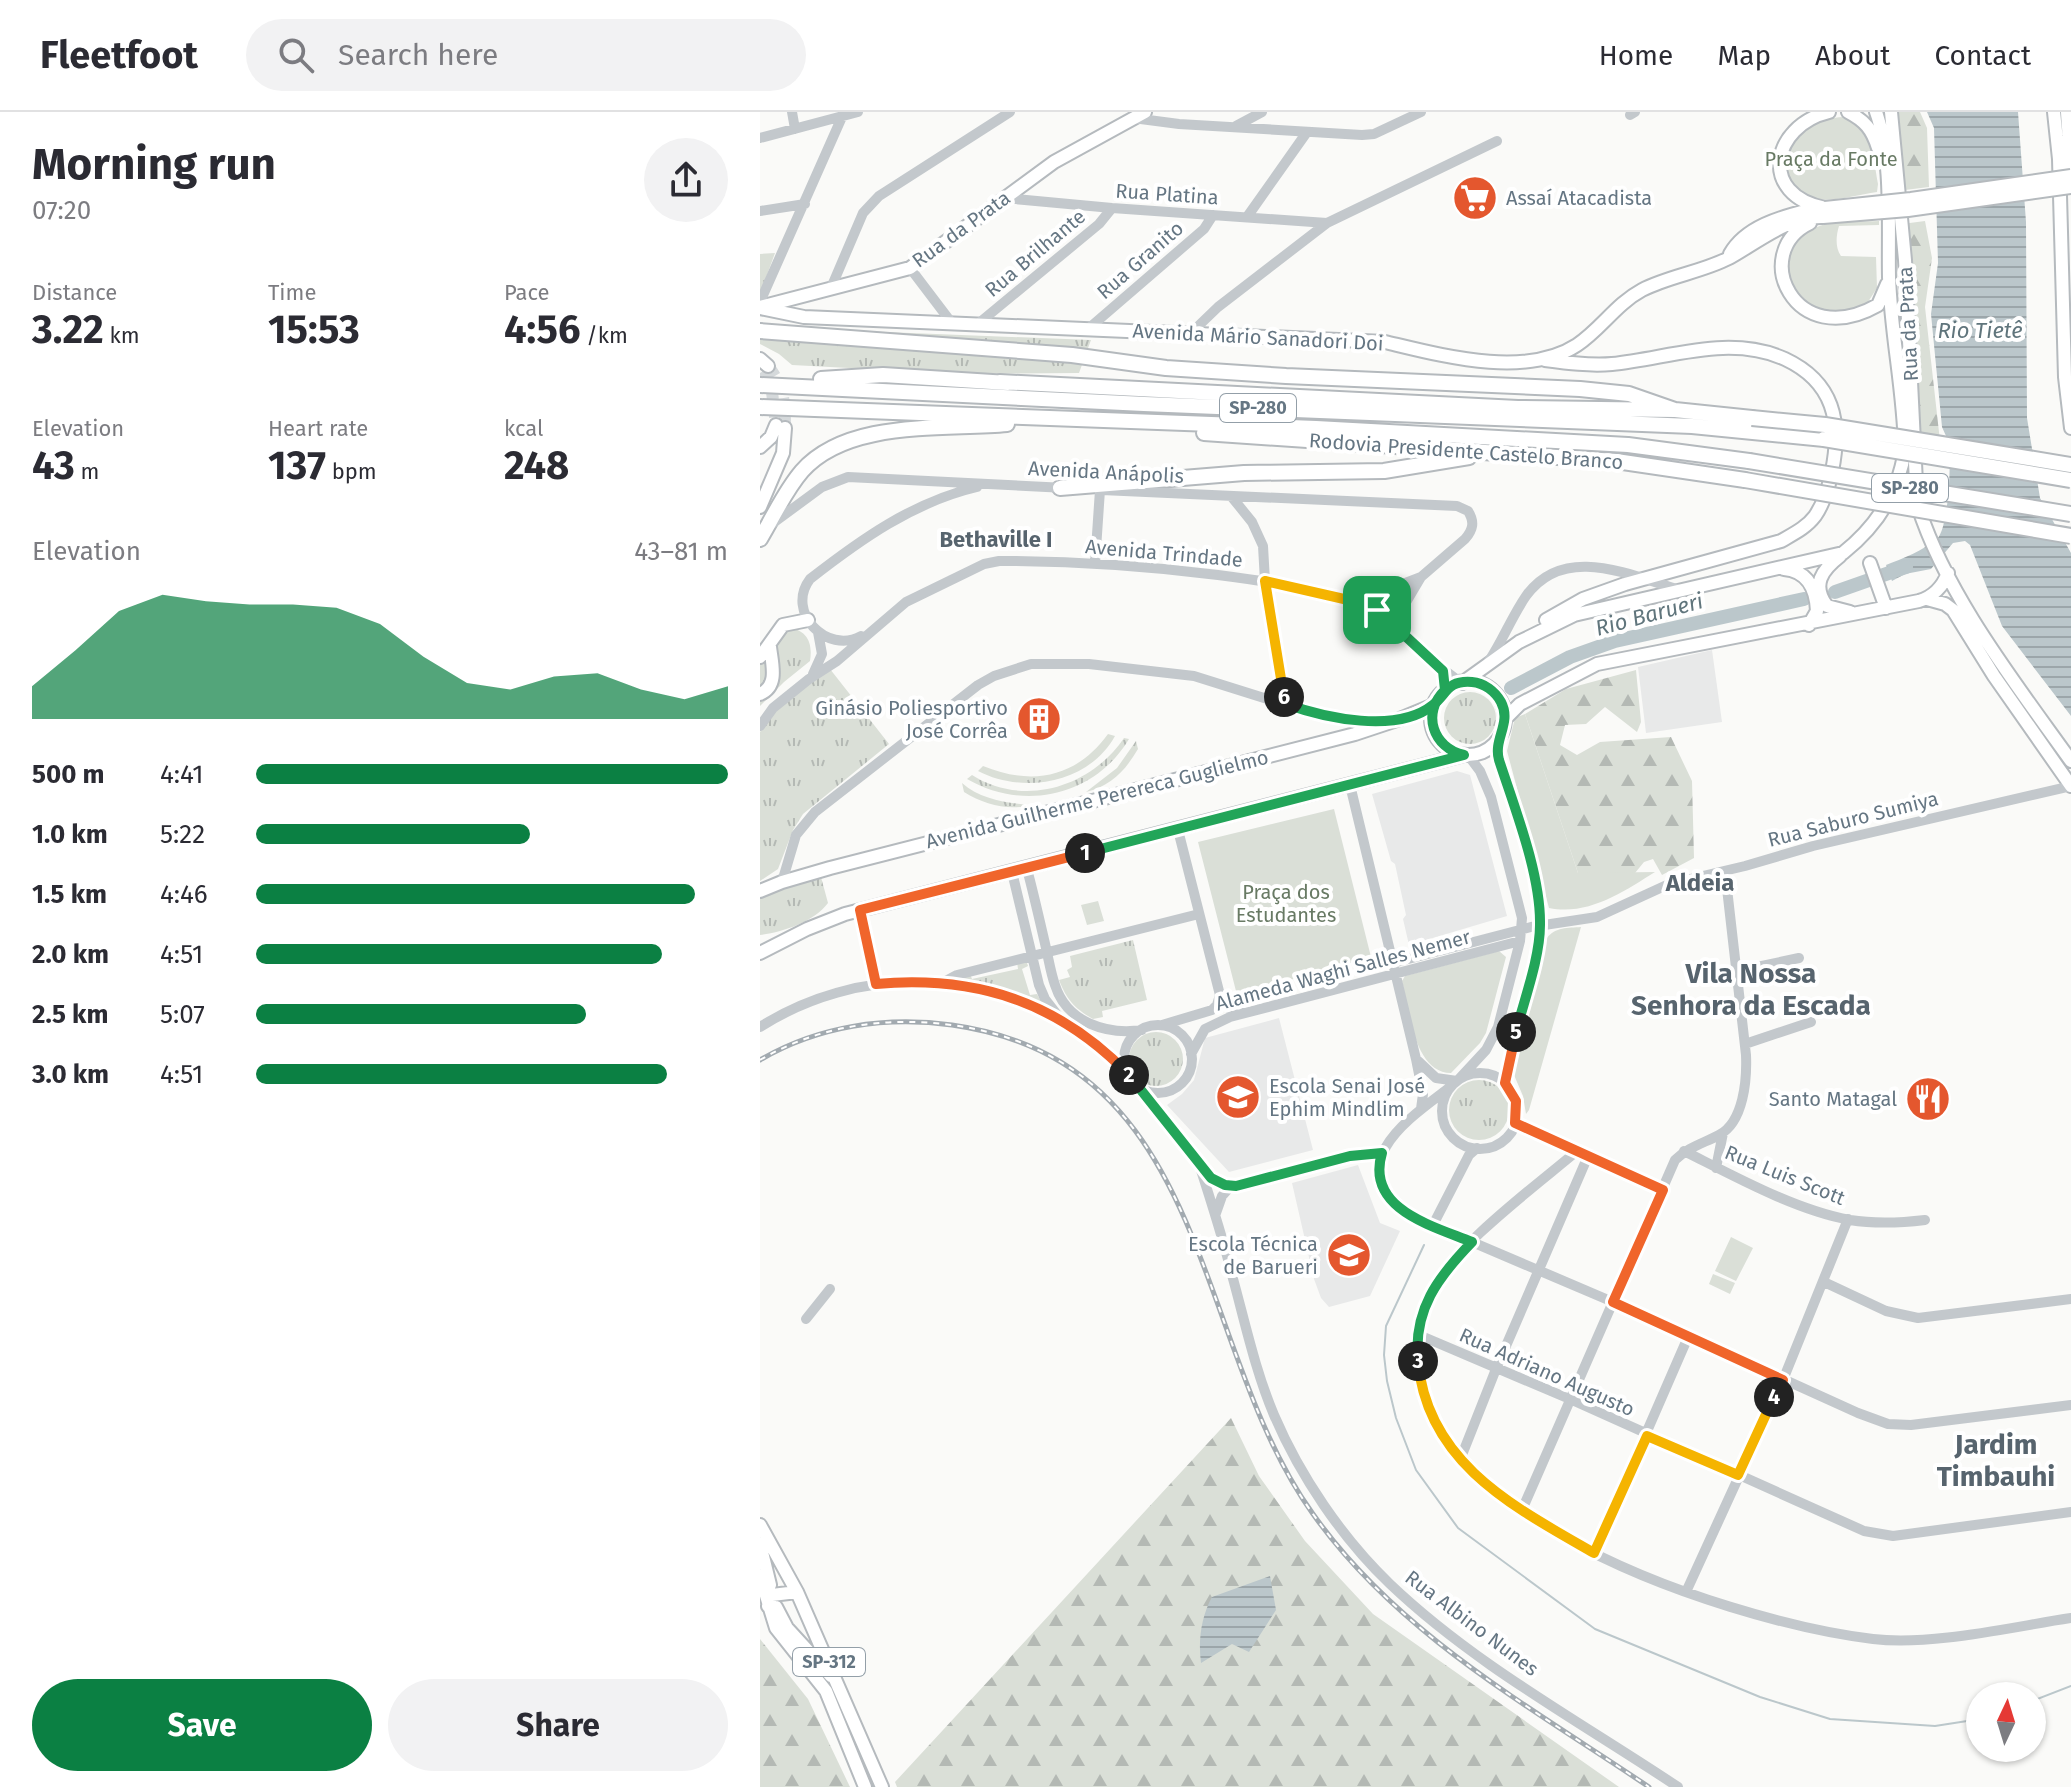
<!DOCTYPE html>
<meta charset="utf-8">
<style>
body{margin:0;font-family:"Fira Sans",sans-serif;background:#f2f2f3;color:#2b2b33;height:100vh;display:flex;flex-direction:column;font-size:30px;white-space:nowrap}
*{box-sizing:border-box;margin:0}
p{font-size:26px;color:#7c7c81}
.icon{flex:none;width:44px;height:44px;fill:none;stroke:currentColor;stroke-width:2;stroke-linecap:round;stroke-linejoin:round}
.map{position:relative;flex:1;overflow:hidden}
.panel{display:flex;flex-direction:column;background:#fff;width:760px}
.panel>*{flex:none}
.needle{width:52px;rotate:4deg}
.controls{position:absolute;left:1206px;top:1570px;display:grid;gap:16px}
.controls a{display:grid;place-items:center;width:80px;height:80px;border-radius:50%;background:#fff;box-shadow:0 2px 6px #0004;font-size:40px}
.pin{position:absolute;display:grid;place-items:center;width:68px;height:68px;color:#fff;margin:-34px;border-radius:16px;box-shadow:0 4px 12px #0006}
.km{position:absolute;width:40px;height:40px;margin:-20px;border-radius:50%;background:#222;color:#fff;font-size:22px;line-height:40px;text-align:center}
.round{display:grid;place-items:center;flex:none;width:84px;height:84px;border-radius:42px;background:#f2f2f3}
.headline{display:flex;align-items:center;justify-content:space-between;height:136px;padding:0 32px}
h1{font-size:44px;font-weight:700;line-height:60px}
.stats{display:grid;grid-template-columns:repeat(3,1fr);gap:12px;height:136px;padding:8px 32px}
.stats div{display:grid;align-content:center}
.stats b{font-size:40px;font-weight:700}
.stats small{font-size:22px;font-weight:400}
.stats p{font-size:22px}
.chart{height:224px;padding:16px 32px}
.chart p{display:flex;justify-content:space-between}
.chart svg{width:100%;height:144px;margin-top:8px;fill:#0b8043;opacity:.7}
.cta{display:flex;gap:16px;margin-top:auto;padding:16px 32px}
.cta a{flex:1;height:92px;border-radius:48px;background:#0b8043;color:#fff;font-size:32px;font-weight:700;line-height:92px;text-align:center}
.cta a+a{background:#f2f2f3;color:#2b2b33}
ul{padding:0 32px;list-style:none;font-size:26px}
li{display:grid;grid-template-columns:128px 96px 1fr;align-items:center;height:60px}
li i{height:20px;border-radius:10px;background:#0b8043}
header{display:flex;align-items:center;gap:48px;box-sizing:border-box;height:112px;padding:0 40px;background:#fff;border-bottom:2px solid #e1e1e2}
header strong{font-size:38px}
nav{display:flex;gap:44px;margin-inline-start:auto;font-size:28px}
.search{width:560px;height:72px;background:#f2f2f3;display:flex;align-items:center;gap:20px;box-sizing:border-box;padding:0 28px;border-radius:44px;color:#7c7c81;font-size:30px}
main{display:flex;flex:1;min-height:0}
.map>svg:first-child{display:block}
</style>
<header>
<strong>Fleetfoot</strong>
<div class="search"><svg class="icon" aria-label="search" viewBox="0 0 24 24"><circle cx="10" cy="10" r="6"/><path d="M15 15l6 6"/></svg>Search here</div>
<nav><a>Home</a><a>Map</a><a>About</a><a>Contact</a></nav>
</header>
<main>
<section class="panel">
<div class="headline"><div><h1>Morning run</h1><p>07:20</p></div><a class="round"><svg class="icon" aria-label="share" viewBox="0 0 24 24"><path d="M12 15V3M7 8l5-5 5 5M5 13v7h14v-7"/></svg></a></div>
<div class="stats">
<div><p>Distance</p><b>3.22<small> km</small></b></div>
<div><p>Time</p><b>15:53</b></div>
<div><p>Pace</p><b>4:56<small> /km</small></b></div>
</div>
<div class="stats">
<div><p>Elevation</p><b>43<small> m</small></b></div>
<div><p>Heart rate</p><b>137<small> bpm</small></b></div>
<div><p>kcal</p><b>248</b></div>
</div>
<div class="chart"><p><span>Elevation</span>43–81 m</p>
<svg viewBox="0 0 160 44" preserveAspectRatio="none"><path d="M0 44V34L10 23L20 11L30 6L40 8L50 9L60 9L70 10L80 15L90 25L100 33L110 35L120 31L130 30L140 35L150 38L160 34V44z"/></svg>
</div>
<ul>
<li><b>500 m</b>4:41<i style="width:100%"></i></li>
<li><b>1.0 km</b>5:22<i style="width:58%"></i></li>
<li><b>1.5 km</b>4:46<i style="width:93%"></i></li>
<li><b>2.0 km</b>4:51<i style="width:86%"></i></li>
<li><b>2.5 km</b>5:07<i style="width:70%"></i></li>
<li><b>3.0 km</b>4:51<i style="width:87%"></i></li>
</ul>
<div class="cta"><a>Save</a><a>Share</a></div>
</section>
<div class="map">
<svg width="1311" height="1675" viewBox="0 0 1311 1675">
<defs>
<pattern id="grass-tufts" width="24" height="20" patternUnits="userSpaceOnUse" patternTransform="scale(2)"><rect width="24" height="20" fill="#dadfd7"/><path d="M3 7l-1-3M5 7V3M7 7l1-3M15 17l-1-3M17 17v-4M19 17l1-3" fill="none" stroke="#b4b9b4"/></pattern>
<pattern id="forest-firs" width="22" height="20" patternUnits="userSpaceOnUse" patternTransform="scale(2)"><rect width="22" height="20" fill="#dadfd7"/><path d="M5 1l3.5 6h-7zM16 11l3.5 6h-7z" fill="#b4b9b4"/></pattern>
<pattern id="water-rules" width="6" height="5" patternUnits="userSpaceOnUse" patternTransform="scale(2)"><rect width="6" height="5" fill="#bbc7cb"/><path d="M0 2.5h6" fill="none" stroke="#9ca6aa"/></pattern>
</defs>
<rect width="100%" height="100%" fill="#fafaf8"/>
<path fill="#e8e9e9" d="M952,538L962,610L886,621L878,555Z
M697,659L710,663L747,804L649,833L643,807L646,803L635,752L631,749L612,682Z
M519,906L553,1038L469,1060L407,993L422,982L434,968L445,926Z
M598,1053L620,1111L640,1119L610,1184L569,1195L561,1186L554,1167L532,1071Z"/>
<path fill="url(#grass-tufts)" d="M15,141L0,182V142Z
M0,212L24,216L331,228L319,261L203,262L32,253L19,242L0,232Z
M27,515C47,518 53,530 50,549L24,570L0,594V551Z
M70,557L129,632L43,702L33,718L18,757L0,769V620L19,593Z
M684 606a26 26 0 1 1 52 0a26 26 0 1 1-52 0Z
M348,622L355,624C329,671 264,683 218,659L223,654C272,674 316,666 348,622Z
M364,626L369,627C335,684 264,700 207,667L212,663C264,696 331,675 364,626Z
M376,629L378,637C365,659 351,674 326,680L357,656Z
M202,671C221,688 248,691 272,693C249,699 225,693 204,680Z
M61,765L68,791C54,810 23,820 0,823V787L21,777Z
M373,828L387,888L342,899L343,905L333,907C314,896 307,888 299,868L310,865L307,858L312,855L310,844Z
M257,850L267,851L268,854L262,857L270,883L277,882L282,891L249,878L198,865L210,862L212,867L258,857Z
M369 947a27 27 0 1 1 54 0a27 27 0 1 1-54 0Z
M689 998a30 30 0 1 1 60 0a30 30 0 1 1-60 0Z"/>
<path fill="url(#forest-firs)" d="M1136,0H1160L1167,16L1169,75L1145,78Z
M1165,109L1172,146L1165,195L1181,338L1159,334L1142,112Z
M876,558L881,610L877,620L845,595L826,612L805,613L800,633L817,643L840,630L911,625L932,669L934,746L902,763L893,747L884,750L875,761H818L765,602L806,577Z
M471,1306L499,1364L545,1429L613,1502L859,1675H137L135,1670Z
M0,1527L48,1587L90,1675H0Z"/>
<path fill="#dadfd7" d="M1084,5C1112,18 1113,44 1118,72L1117,80C1097,83 1074,90 1055,87C1044,86 1036,78 1031,69C1013,35 1051,5 1084,5Z
M1119,109V113L1079,114C1076,124 1075,136 1081,144L1116,145L1117,176L1106,193C1096,196 1086,200 1076,200C1026,198 1010,135 1057,115C1075,107 1100,110 1119,109Z
M765,602L818,761L895,760C863,780 828,804 789,796L747,639L755,606Z
M574,697L611,845L477,883L438,730Z
M338,789L344,809L327,813L321,793Z
M821,815L769,998L766,1002L763,984L754,963L787,826C795,815 808,816 821,815Z
M739,839L746,845L726,921L720,931L691,961C654,961 649,897 642,869L645,864Z
M971,1125L993,1136L976,1169L955,1159Z
M953,1162L975,1171L970,1182L949,1172Z"/>
<path fill="url(#water-rules)" d="M1167,0H1258L1266,110L1267,306L1280,386L1311,441V604L1242,514L1210,433L1205,429L1193,431L1171,457L1145,462L1132,469L1126,453C1142,447 1164,438 1177,427C1189,415 1191,351 1189,333C1188,327 1185,322 1182,315L1171,202L1178,151L1174,16Z
M510,1464L516,1498L489,1540L472,1532L441,1551C438,1529 441,1505 452,1485Z"/>
<g fill="none" stroke-linecap="round" stroke-linejoin="round">
<path stroke="#bbc7cb" stroke-width="2" d="M664,1133L626,1214L624,1243L627,1269L636,1306L656,1358L698,1416L835,1517L1000,1585L1070,1607L1175,1614L1220,1607
M1272,1589L1311,1574"/>
<path stroke="#bbc7cb" stroke-width="14" d="M1075,480L1146,455
M751,576L810,545L855,529L1044,487"/>
<path stroke="#d5d9db" stroke-width="12" stroke-dasharray="12 6" stroke-linecap="butt" d="M8,254C24,274 25,291 25,316
M0,261L12,280L16,313"/>
<g stroke="#b5babe" stroke-width="16">
<path id="major" d="M1088,0C1105,9 1112,17 1118,36
M1131,0L1145,148L1157,391C1185,482 1256,572 1311,649
M1294,0L1299,47L1305,265L1311,316
M1307,0L1311,60
M1065,96C998,83 1011,14 1069,0
M1050,111C989,140 1034,241 1118,193L1127,172
M970,142C985,115 1021,105 1049,98
M0,195L150,156L294,50L385,0
M0,196L44,205L625,230C680,243 765,267 817,233C841,217 856,192 882,178C909,164 942,160 969,146C998,130 1028,104 1063,105
M0,247L8,254
M785,248C807,251 830,254 852,252C910,246 969,222 1025,247C1074,270 1082,310 1072,359C1069,374 1064,391 1055,404C1046,416 1033,422 1021,429L865,472L823,487L786,508
M0,335L11,325L16,313
M0,395L23,341L25,316
M1080,444C1062,458 1051,473 1067,494L1090,500
M1110,451L1126,496
M1024,457C1048,459 1056,477 1057,499L1049,513
M1167,487L1185,492L1193,498L1234,564L1311,674
M0,545L23,513L48,508
M671 606a37 37 0 1 1 74 0a37 37 0 1 1-74 0Z
M702,571L759,530L814,503L1083,441C1117,414 1139,380 1145,337C1144,279 1131,223 1129,165C1128,115 1133,47 1116,0
M0,582C19,574 12,552 10,535
M745,607L760,592L837,552L1159,489C1173,485 1183,474 1188,461
M0,779L22,770L70,756L595,622L640,607L674,593
M0,841L47,817L85,802L704,643
M0,1413L37,1480L122,1675
M0,1432L10,1473
M0,1464L16,1516L66,1579L105,1675
M8,1494L12,1483L37,1480
M16,1495L27,1516L71,1564"/>
</g>
<g stroke="#b4b9bd" stroke-width="18">
<path id="highway" d="M0,219L312,243L406,256L526,264L820,277L869,282L915,298
M61,267L123,263L248,271
M240,270L758,296L915,298L992,306
M0,273L384,292L932,314L1064,327
M0,295L556,316L868,333L989,349
M444,321L856,349L985,368
M300,376L484,361L624,359L709,345
M0,427C14,404 24,380 42,359C88,307 184,318 247,312"/>
</g>
<path stroke="#c3c8cc" stroke-width="10" d="M32,0L35,17
M870,3L875,0
M373,6L419,12L602,23L614,22L661,0
M476,14L502,0
M0,26L98,0
M244,86L352,96L567,111
M0,99L45,92
M487,105L547,20
M150,156L191,210
M71,176L103,101L119,84L250,0
M0,190L82,5
M219,211L339,112L352,96
M328,217L444,117L453,103
M431,221L458,195L567,111L737,29
M342,378L697,394L708,399C715,410 713,418 705,427L661,465L622,480L617,494L620,504
M471,384L492,410L503,434L505,469L519,567L526,592
M9,414L62,375L88,365L306,376
M335,452L340,378
M585,487L622,480
M640,519L645,492L661,465
M101,524C67,543 25,500 50,467C100,428 153,390 217,375
M729,549C743,528 752,504 766,484C804,431 869,463 920,478
M683,559L685,578
M53,562L62,542L58,520
M0,614L13,596L49,567L77,549L146,490L224,452L239,449C312,449 385,454 458,463C513,470 566,477 616,503C649,520 670,551 702,571
M737,629L739,648L766,736L780,801L779,829L745,971
M590,673L656,947L663,982L661,997
M418,718L460,883L470,897L483,900
M267,757C274,783 280,810 286,836C289,849 291,862 295,873C307,911 347,923 382,918
M252,760L279,873L285,887L299,905
M22,770L36,723L55,700L218,573L234,564L271,552H329L434,564L549,600L628,611
M100,798L116,872
M633,851L771,815L837,805L909,772L985,754L1053,734L1311,674
M978,859L1039,846
M184,870L197,863L439,802
M402,913L452,898L457,893L460,883
M364 947a34 34 0 1 1 68 0a34 34 0 1 1-68 0Z
M0,915C96,854 223,854 318,918C337,931 352,947 368,963
M985,932L1051,910
M431,942L445,917L470,905L760,829
M658,949L676,966L697,969
M682 999a38 38 0 1 1 76 0a38 38 0 1 1-76 0Z
M700,966L726,938L738,915L760,829L762,806L731,685L720,659L708,643
M372,968L451,1066L465,1073H480L590,1044L622,1041
M689,976C647,1008 584,1049 644,1101L853,1190L1098,1301L1128,1312L1151,1313L1311,1293
M755,1011L903,1078
M817,1039C778,1072 689,1138 670,1182C580,1388 969,1510 1113,1527C1172,1534 1251,1515 1311,1506
M924,1039C974,1064 1035,1098 1090,1108C1115,1112 1140,1111 1165,1108
M439,1052C451,1089 463,1126 472,1163C485,1210 495,1258 514,1303C540,1364 582,1426 630,1472C715,1553 821,1610 918,1675
M956,1056L963,1021
M456,1101L462,1084L471,1074
M673,1113L709,1043L717,1036
M1064,1170L1126,1199L1158,1206L1311,1187
M46,1207L70,1177
M659,1223L812,1288L1104,1419L1133,1424L1311,1400
M700,1348L736,1257L828,1044
M762,1398L915,1048C928,1035 944,1031 959,1023C984,1010 987,967 986,943L965,759
M834,1441L928,1225
M926,1480L1023,1268L1088,1107"/>
<use href="#major" stroke="#fff" stroke-width="12"/>
<use href="#highway" stroke="#fff" stroke-width="14"/>
<g stroke="#a2aab0" stroke-width="5">
<path id="rail" d="M0,948C58,914 125,904 192,913C454,950 431,1232 553,1402C638,1522 769,1594 889,1675"/>
</g>
<use href="#rail" stroke="#fff" stroke-width="2" stroke-dasharray="6" stroke-linecap="butt"/>
<g stroke="#b5babe" stroke-width="16" stroke-linecap="butt">
<path id="major-bridge" d="M1065,96L1151,87L1311,64
M1063,105L1148,98L1311,75"/>
</g>
<g stroke="#b4b9bd" stroke-width="18" stroke-linecap="butt">
<path id="highway-bridge" d="M992,306L1065,313L1311,353
M1064,327L1311,368
M989,349L1311,402
M985,368L1311,424"/>
</g>
<use href="#major-bridge" stroke="#fff" stroke-width="12"/>
<use href="#highway-bridge" stroke="#fff" stroke-width="14"/>
</g>
<g fill="none" stroke-linecap="round" stroke-linejoin="round">
<g stroke="#fff" stroke-width="16">
<path id="split-1" d="M325,741L704,643C673,636 661,601 685,578L683,559L640,519L620,504L617,498"/>
</g>
<g stroke="#fff" stroke-width="16">
<path id="split-2" d="M325,741L100,798L116,872C216,863 299,890 369,963"/>
</g>
<g stroke="#fff" stroke-width="16">
<path id="split-3" d="M369,963L451,1066L465,1073L476,1074L590,1044L622,1041C605,1097 673,1114 712,1130C678,1165 653,1198 658,1249"/>
</g>
<g stroke="#fff" stroke-width="16">
<path id="split-4" d="M658,1249C667,1351 754,1395 834,1441L887,1324L978,1363L1014,1285"/>
</g>
<g stroke="#fff" stroke-width="16">
<path id="split-5" d="M756,920L745,971L756,989L755,1011L903,1078L853,1190L1023,1268L1014,1285"/>
</g>
<g stroke="#fff" stroke-width="16">
<path id="split-6" d="M524,585L526,592C565,606 637,622 673,593C687,582 687,568 712,570C724,571 735,579 741,590C752,611 733,627 739,648C755,697 781,763 780,813C780,846 764,888 756,920"/>
</g>
<g stroke="#fff" stroke-width="16">
<path id="split-7" d="M524,585L505,469L584,487L622,480L617,490V498"/>
</g>
<use href="#split-1" stroke="#22a559" stroke-width="10"/>
<use href="#split-2" stroke="#f0652b" stroke-width="10"/>
<use href="#split-3" stroke="#22a559" stroke-width="10"/>
<use href="#split-4" stroke="#f5b400" stroke-width="10"/>
<use href="#split-5" stroke="#f0652b" stroke-width="10"/>
<use href="#split-6" stroke="#22a559" stroke-width="10"/>
<use href="#split-7" stroke="#f5b400" stroke-width="10"/>
</g>
<defs>
<g id="supermarket-disc" transform="scale(2.3)"><circle r="9.5" fill="#e4572e" stroke="#fff"/><path d="M-6-5.5h2.5l.6 2H6L4.5 2H-2.5L-4.4-4H-6ZM-1.5 3.2a1.3 1.3 0 1 0 .1 0ZM3 3.2a1.3 1.3 0 1 0 .1 0Z" fill="#fff"/></g>
<g id="building-disc" transform="scale(2.3)"><circle r="9.5" fill="#e4572e" stroke="#fff"/><path d="M-4-6H4V6H1V3H-1V6H-4ZM-2.5-4.3h1.7v1.8h-1.7ZM.8-4.3h1.7v1.8H.8ZM-2.5-1h1.7V.8h-1.7ZM.8-1h1.7V.8H.8Z" fill="#fff"/></g>
<g id="university-disc" transform="scale(2.3)"><circle r="9.5" fill="#e4572e" stroke="#fff"/><path d="M0-5L7-2L0 1L-7-2ZM-4 1L0 2.5L4 1V4Q0 6-4 4Z" fill="#fff"/></g>
<g id="restaurant-disc" transform="scale(2.3)"><circle r="9.5" fill="#e4572e" stroke="#fff"/><path d="M-5-6h1v4h1v-4h1v4h1v-4h1v5L-1.5 .5V6h-2V.5L-5-1ZM5-6V6H3V1.5H1.5Q1.5-4 5-6Z" fill="#fff"/></g>
</defs>
<g fill-rule="evenodd">
<use href="#supermarket-disc" x="715" y="86"/>
<use href="#building-disc" x="279" y="607"/>
<use href="#university-disc" x="478" y="985"/>
<use href="#restaurant-disc" x="1168" y="987"/>
<use href="#university-disc" x="589" y="1143"/>
</g>
<g text-anchor="middle" stroke-width="8" stroke-linejoin="round" paint-order="stroke">
<g fill="#fff" stroke="#939fa8" stroke-width="2">
<rect x="460" y="282" width="76" height="28" rx="6"/>
<rect x="1112" y="362" width="76" height="28" rx="6"/>
<rect x="33" y="1536" width="72" height="28" rx="6"/>
</g>
<g font-size="18" font-weight="bold" fill="#657683">
<text x="498" y="302">SP-280</text>
<text x="1150" y="382">SP-280</text>
<text x="69" y="1556">SP-312</text>
</g>
<g font-size="20" fill="#687a64" stroke="#fff">
<text x="1071" y="54">Praça da Fonte</text>
<text x="526" y="787">Praça dos<tspan x="526" dy="23">Estudantes</tspan></text>
</g>
<g font-size="20" fill="#657683" stroke="#fff">
<text transform="translate(407 82) rotate(4)" y="7">Rua Platina</text>
<text transform="translate(201 117) rotate(-36)" y="7">Rua da Prata</text>
<text transform="translate(275 141) rotate(-40)" y="7">Rua Brilhante</text>
<text transform="translate(380 148) rotate(-41)" y="7">Rua Granito</text>
<text transform="translate(1148 212) rotate(-93)" y="7">Rua da Prata</text>
<text transform="translate(498 225) rotate(3)" y="7">Avenida Mário Sanadori Doi</text>
<text transform="translate(706 339) rotate(4)" y="7">Rodovia Presidente Castelo Branco</text>
<text transform="translate(346 360) rotate(3)" y="7">Avenida Anápolis</text>
<text transform="translate(404 441) rotate(5)" y="7">Avenida Trindade</text>
<text transform="translate(337 687) rotate(-14)" y="7">Avenida Guilherme Perereca Guglielmo</text>
<text transform="translate(1093 707) rotate(-14)" y="7">Rua Saburo Sumiya</text>
<text transform="translate(583 858) rotate(-15)" y="7">Alameda Waghi Salles Nemer</text>
<text transform="translate(1025 1063) rotate(22)" y="7">Rua Luis Scott</text>
<text transform="translate(787 1260) rotate(24)" y="7">Rua Adriano Augusto</text>
<text transform="translate(712 1511) rotate(37)" y="7">Rua Albino Nunes</text>
</g>
<g font-size="20" fill="#657683" stroke="#fff" text-anchor="end">
<text x="746" y="93" text-anchor="start">Assaí Atacadista</text>
<text x="248" y="603">Ginásio Poliesportivo<tspan x="248" dy="23">José Corrêa</tspan></text>
<text x="509" y="981" text-anchor="start">Escola Senai José<tspan x="509" dy="23">Ephim Mindlim</tspan></text>
<text x="1137" y="994">Santo Matagal</text>
<text x="558" y="1139">Escola Técnica<tspan x="558" dy="23">de Barueri</tspan></text>
</g>
<g font-size="22" font-style="italic" fill="#60757c" stroke="#fff">
<text x="1220" y="226">Rio Tietê</text>
<text transform="translate(889 502) rotate(-15)" y="8">Rio Barueri</text>
</g>
<g font-size="22" font-weight="bold" fill="#57646e" stroke="#fff">
<text x="236" y="435">Bethaville I</text>
</g>
<g font-size="24" font-weight="bold" fill="#57646e" stroke="#fff">
<text x="940" y="779">Aldeia</text>
</g>
<g font-size="28" font-weight="bold" fill="#57646e" stroke="#fff">
<text x="991" y="871">Vila Nossa<tspan x="991" dy="32">Senhora da Escada</tspan></text>
<text x="1236" y="1342">Jardim<tspan x="1236" dy="32">Timbauhi</tspan></text>
</g>
</g>
</svg>
<div class="controls">
<a><svg class="needle" viewBox="-14 -14 28 28"><path d="M0-13l5 13h-10z" fill="#e53935"/><path d="M0 13l5-13h-10z" fill="#7c7c81"/></svg></a>
</div>
<div class="pin" style="left:617px;top:498px;background:#1e9e55"><svg class="icon" aria-label="arrive" viewBox="0 0 24 24"><path d="M6 21V4h12l-3 4 3 4H6"/></svg></div>
<b class="km" style="left:325px;top:741px">1</b>
<b class="km" style="left:369px;top:963px">2</b>
<b class="km" style="left:658px;top:1249px">3</b>
<b class="km" style="left:1014px;top:1285px">4</b>
<b class="km" style="left:756px;top:920px">5</b>
<b class="km" style="left:524px;top:585px">6</b>
</div>
</main>
